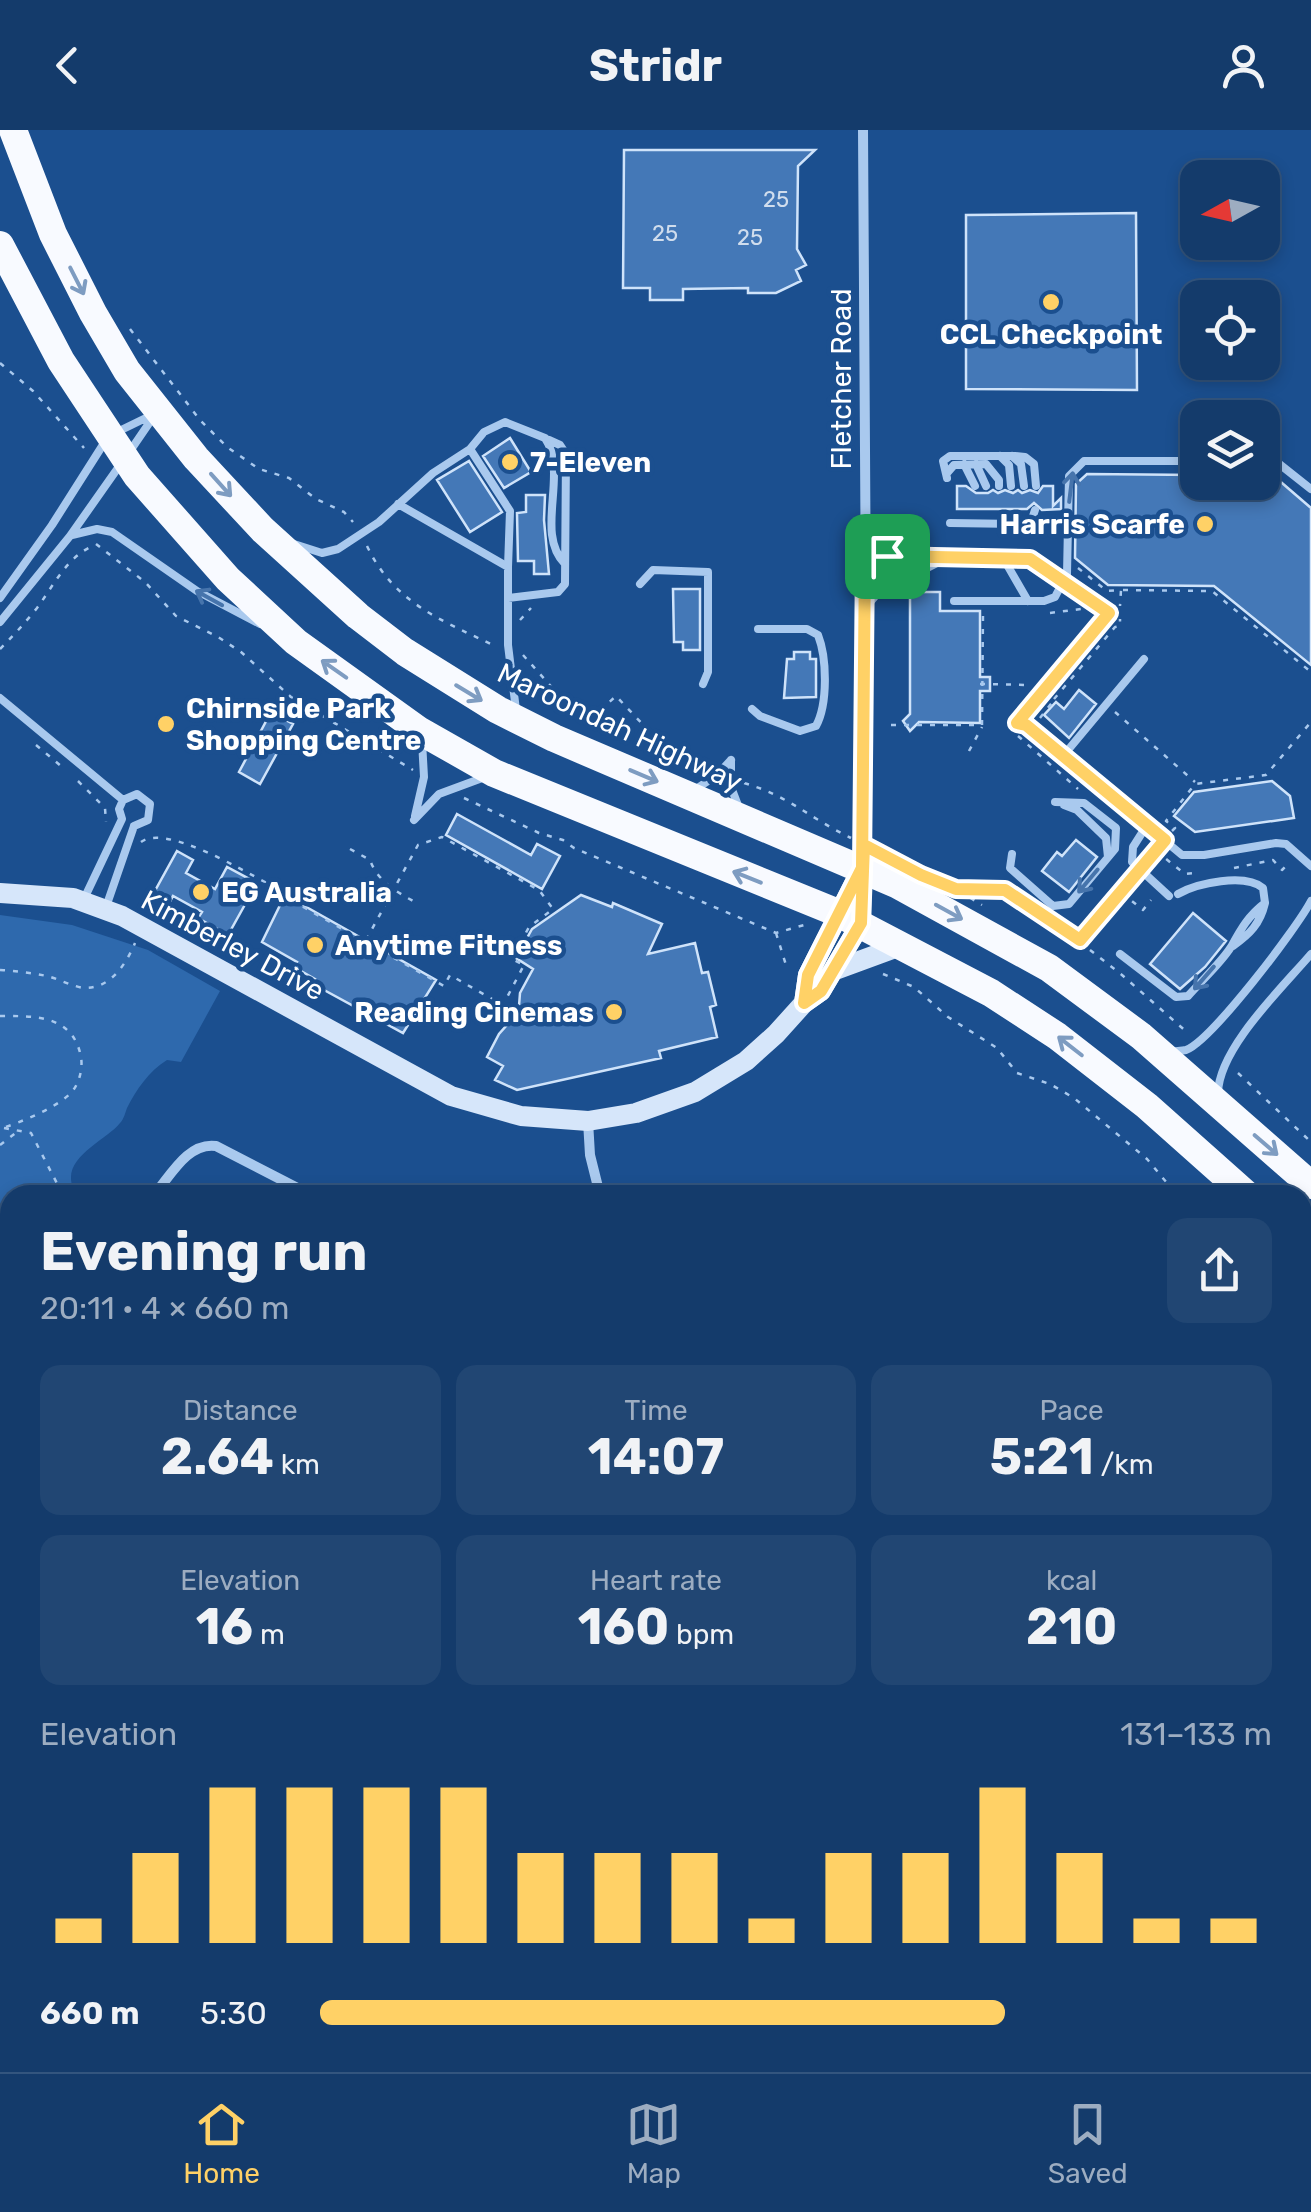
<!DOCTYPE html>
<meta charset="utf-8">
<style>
body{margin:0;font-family:Rubik,sans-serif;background:#214673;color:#f1f3f6;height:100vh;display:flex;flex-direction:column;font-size:38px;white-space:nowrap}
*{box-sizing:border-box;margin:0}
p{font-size:32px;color:#9dadc1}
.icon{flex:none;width:55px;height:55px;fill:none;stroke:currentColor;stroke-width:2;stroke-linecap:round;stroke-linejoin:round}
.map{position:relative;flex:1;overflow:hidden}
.panel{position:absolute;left:0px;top:1055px;width:1312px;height:888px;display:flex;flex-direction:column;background:#143b6b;border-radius:30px 30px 0 0;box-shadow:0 5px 15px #0003,0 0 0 2px #33557e}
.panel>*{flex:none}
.needle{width:65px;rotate:262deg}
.tools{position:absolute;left:1180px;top:30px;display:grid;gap:20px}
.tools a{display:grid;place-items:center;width:100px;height:100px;border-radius:20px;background:#143b6b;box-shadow:0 5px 15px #0003,0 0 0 2px #33557e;font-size:50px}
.pin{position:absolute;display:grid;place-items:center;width:85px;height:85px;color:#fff;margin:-42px;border-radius:20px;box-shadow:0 5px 15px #0006}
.round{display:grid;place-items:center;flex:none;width:105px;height:105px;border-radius:20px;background:#214673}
.headline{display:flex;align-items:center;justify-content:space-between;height:170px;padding:0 40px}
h1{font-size:55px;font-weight:700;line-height:75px}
.stats{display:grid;grid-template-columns:repeat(3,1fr);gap:15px;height:170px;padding:10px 40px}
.stats div{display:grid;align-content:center;border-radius:20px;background:#214673;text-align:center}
.stats b{font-size:50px;font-weight:700}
.stats small{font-size:28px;font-weight:400}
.stats p{font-size:28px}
.chart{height:280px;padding:20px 40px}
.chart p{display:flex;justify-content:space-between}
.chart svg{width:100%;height:180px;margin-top:10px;stroke:#ffd166;stroke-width:6}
ul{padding:0 40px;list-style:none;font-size:32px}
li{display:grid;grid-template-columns:160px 120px 1fr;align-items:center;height:75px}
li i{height:25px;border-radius:12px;background:#ffd166}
header{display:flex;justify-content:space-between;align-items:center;height:130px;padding:0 40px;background:#143b6b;font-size:45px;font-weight:700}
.tab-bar{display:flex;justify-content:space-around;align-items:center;height:140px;border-top:2px solid #33557e;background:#143b6b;font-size:28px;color:#9dadc1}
.tab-bar a{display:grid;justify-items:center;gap:5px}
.tab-bar .selected{color:#ffd166}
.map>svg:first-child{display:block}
</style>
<header><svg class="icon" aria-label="back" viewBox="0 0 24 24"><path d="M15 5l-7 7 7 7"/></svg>Stridr<svg class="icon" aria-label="person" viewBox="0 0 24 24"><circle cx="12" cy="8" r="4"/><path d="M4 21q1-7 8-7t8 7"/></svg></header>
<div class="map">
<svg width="1311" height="1942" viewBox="0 0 1311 1942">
<rect width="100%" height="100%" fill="#1b4f8f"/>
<path fill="#2e69ad" d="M0,785L72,795L148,820L220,861L181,932L167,930C149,941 136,960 127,978C125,983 124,989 120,993C106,1011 61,1027 73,1058L64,1065L50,1061L10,1065V1072L0,1077Z
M882,1933H923L927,1942H884Z
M965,1933H1084V1942H969Z"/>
<path fill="#4478b7" stroke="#cfe3fa" stroke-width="2.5" d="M624,20H815L798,36L797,119L806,135L796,140L801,151L776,163H748V158L683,159V170H650V158H623Z
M1136,83L1137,260L966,259V85Z
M510,308L531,342L504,358L483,326Z
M469,331L502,382L470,402L437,350Z
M1087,344L1198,345V352H1262V344H1272L1282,353L1311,378V535L1214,456L1108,455L1075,428L1076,354Z
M957,356H966L976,363H988L993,360L998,363L1005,360L1013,363L1018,360L1022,363L1030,360L1038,363L1043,356H1053V376L1061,368V379L1042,380L1034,373L1027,379H957Z
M526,365H545L544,390L549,444H534V431H518L517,383L526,382Z
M673,459H700V520H683V512H674Z
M910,462H940V481H980V547H990V561H980V593L919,592L910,601L903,591L910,584Z
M794,522H810V529H816V567L784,568L787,529H794Z
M1079,560L1096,574L1069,608L1044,585L1056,572L1064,579Z
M271,582L293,594L260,654L239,642Z
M1272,651L1290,666L1294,688L1195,702L1174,686L1194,662Z
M457,684L531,725L537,714L560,726L542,759L446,705Z
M1076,710L1097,727L1069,762L1042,741L1057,722L1062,726Z
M177,721L193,730L186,743L215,759L227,737L257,753L228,805L198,788L202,782L173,766L167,777L151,768Z
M285,765L436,850L403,903L313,854L315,849L294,837L297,832L262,812Z
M581,765L612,777L613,773L662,794L648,824L695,813L702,843L708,842L716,875L710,877L717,907L659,921L661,928L517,960L495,950L503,936L487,927L499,904L514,887L519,876L520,863L533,839L516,828L532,799Z
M1193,783L1226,811L1205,837L1180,859L1150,834Z"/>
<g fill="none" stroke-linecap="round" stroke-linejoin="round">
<path stroke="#a9c9ee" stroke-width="2.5" stroke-dasharray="5 8" stroke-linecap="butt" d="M130,199L200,290L227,317L259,339L289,348L316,369L344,382L353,392
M0,233L33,261L84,318
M96,414L145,452L176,486L218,507L241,522L291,567L413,640
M367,416C394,473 441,490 495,516
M1078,438L1107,461L1121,460L1120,476
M1123,460L1212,461L1311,542
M1050,483L1081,479
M520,490L531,478
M0,519C13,506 25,493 37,478C54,455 67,426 95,415
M523,525L556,562L593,587L616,566L665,618L705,638
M980,554L1030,555
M1054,569L1115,497L1120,496V489
M1115,582L1195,652
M1040,588L1054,570
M891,595H982L983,483
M1018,606L1078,659
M36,615L61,636
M969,621L982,597
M78,651L105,678L106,692
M744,653C789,666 811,689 851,708
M464,668L539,703L563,710L574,718L776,803L804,795L810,798
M1172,701L1175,698L1166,691L1195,654L1266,645L1311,592
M141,712C165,694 240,739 265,752L264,755L444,856L450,845L499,873L514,887
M350,719L370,730C377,750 395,761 413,771
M1156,721L1185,744L1196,743
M1234,738L1273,730L1282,740L1288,734
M948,756L956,759L1005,760L1038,781
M959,761L982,775
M1122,763L1143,780L1151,770
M1049,788L1122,845L1189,904
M776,803L786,835
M366,810L418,715L442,707L539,760L553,779L529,797L512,829L524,835L503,875
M1080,810L1133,748
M0,840C16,841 32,843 47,846C59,849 73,857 85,858C111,858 126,834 135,813
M883,844L914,857L948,887L997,918L1017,943L1050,954L1074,968L1147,1029L1177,1065
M0,886C36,886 73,885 81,927C83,939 79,955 70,964C52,980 23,991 0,999
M1238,943L1311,1012
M4,998L31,1003L63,1065
M0,1015L17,1002
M1302,1176L1311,1182
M884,1934L896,1932"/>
<path stroke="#a9c9ee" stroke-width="8" d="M117,302L154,284
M470,319L484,302L505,292L545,308C569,344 534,403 565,434
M128,324L154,286
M1000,326L1009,335L1011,356
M1012,326L1021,334L1024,356
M1262,332L1278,333L1311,359
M964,334L975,356
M976,334L986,356
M947,343L954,335L986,334L999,350V356
M947,348L943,331L950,326H1015L1025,327L1034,334L1036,356
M398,374L508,437V515L516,580
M950,393L1022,394L1032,389L1035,380
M72,405L97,399L112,402L197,461L260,494
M294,414L322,423L338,419L379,392L433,343L470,319L510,381L508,437
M1002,426L1028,471
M865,427L1020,426L1030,429L1109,483L1017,593L1026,595L1182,725H1204L1276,713L1286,714L1311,736
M640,454L653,440L708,442V542L703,554
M0,468L52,395L106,310
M508,468L558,462L565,454L566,324L560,315L549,310
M954,471H1044L1055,467L1067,444L1069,346L1084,331H1198
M866,477L878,463L947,428
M0,492L70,406L120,335
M0,568L123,670
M752,579L760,586L800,601L816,596C828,574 827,528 818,505L807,499H758
M1063,626L1144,529
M731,630V657L739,678
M696,659L717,645L731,630
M123,670L137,664L150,674L148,690L134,696
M1064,675L1077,680L1106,708L1108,727
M415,686L424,647L422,611
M414,690L439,664L485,647
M1147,695L1133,717L1132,732L1169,766
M1012,724L1010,738L1053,776L1069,774L1115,719L1116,698L1084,673L1055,672
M83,771L122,689L119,679L123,670
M106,777L134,696
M1233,816C1250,804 1260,794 1265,773
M1120,824L1176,867L1188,866C1202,850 1220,834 1231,817C1241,799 1248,786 1265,773L1263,758C1245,743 1197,753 1178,764
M1170,922C1175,921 1181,921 1186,920C1211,911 1297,798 1311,771
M1218,963C1219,918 1282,858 1311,824"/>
<path stroke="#a9c9ee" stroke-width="10" d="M862,738L866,478L863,0
M588,991L590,1025L600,1065
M154,1065C171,1045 188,1012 216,1016L311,1065
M0,1162L10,1159
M0,1320H10
M1302,1437L1311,1441
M0,1478H10
M946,1932L949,1942
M115,1942V1932
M317,1942H337
M394,1942L419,1932
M835,1942L873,1935"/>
<path stroke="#d6e6fa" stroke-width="20" d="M0,763L73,768L122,786L451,966L521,986L588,991L636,983L695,962L746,931L776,904L804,873L821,861L861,793L862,738
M835,840L903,815
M804,873L808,845L859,744"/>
<path stroke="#f8faff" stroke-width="28" d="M13,0L53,104L93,183L127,241L196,328L263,400L358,486L405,522L498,580L554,608L898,755L1049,838L1141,906L1311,1055
M0,115L61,231L137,346L228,449L296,512L420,601L494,643L838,783L991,863L1057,906L1147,976L1247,1065
M1302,1117L1311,1125"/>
</g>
<defs><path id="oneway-shaft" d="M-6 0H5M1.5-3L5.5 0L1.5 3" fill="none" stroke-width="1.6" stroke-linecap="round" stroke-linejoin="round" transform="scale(2.5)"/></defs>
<g stroke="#7e9cc1">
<use href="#oneway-shaft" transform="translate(77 151) rotate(63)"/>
<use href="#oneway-shaft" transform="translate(221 355) rotate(48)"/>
<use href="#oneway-shaft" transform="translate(334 539) rotate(-145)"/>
<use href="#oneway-shaft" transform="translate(469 563) rotate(31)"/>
<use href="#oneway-shaft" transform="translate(644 646) rotate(23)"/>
<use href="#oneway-shaft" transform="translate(747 747) rotate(-158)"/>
<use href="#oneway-shaft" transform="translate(949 782) rotate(29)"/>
<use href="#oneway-shaft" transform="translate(1070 916) rotate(-142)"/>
<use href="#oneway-shaft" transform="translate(1266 1015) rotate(41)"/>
</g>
<g stroke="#4674ac">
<use href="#oneway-shaft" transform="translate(1071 357) rotate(-83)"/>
<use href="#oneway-shaft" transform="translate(209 468) rotate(-151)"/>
<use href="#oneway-shaft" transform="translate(1088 751) rotate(130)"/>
<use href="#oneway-shaft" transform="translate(1204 848) rotate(131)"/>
</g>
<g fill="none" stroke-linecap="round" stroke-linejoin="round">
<g stroke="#fff" stroke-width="20">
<path id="route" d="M887,426L865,427L862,738L808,845L804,873L821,861L861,793L864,715L921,745L956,759L1005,760L1080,810L1165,710L1026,595L1017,593L1109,483L1030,429L887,426"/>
</g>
<use href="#route" stroke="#ffd166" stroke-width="12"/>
</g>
<g fill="#ffd166" stroke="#1b4f8f" stroke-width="4">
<circle cx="1051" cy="172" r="10"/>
<circle cx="510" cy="332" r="10"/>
<circle cx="1205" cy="394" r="10"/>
<circle cx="166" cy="594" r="10"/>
<circle cx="201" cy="762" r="10"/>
<circle cx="315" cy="815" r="10"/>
<circle cx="614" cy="882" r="10"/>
</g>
<g text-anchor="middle" stroke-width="9" stroke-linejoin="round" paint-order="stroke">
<g font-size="22" fill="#d0dded">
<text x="776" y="77">25</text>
<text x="665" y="111">25</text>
<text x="750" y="115">25</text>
</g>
<g font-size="28" font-weight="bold" fill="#fff" stroke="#1b4f8f" text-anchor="start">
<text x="1051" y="214" text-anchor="middle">CCL Checkpoint</text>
<text x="530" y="342">7-Eleven</text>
<text x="1185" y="404" text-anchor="end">Harris Scarfe</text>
<text x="186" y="588">Chirnside Park<tspan x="186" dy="32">Shopping Centre</tspan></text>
<text x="221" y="772">EG Australia</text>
<text x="335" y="825">Anytime Fitness</text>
<text x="594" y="892" text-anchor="end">Reading Cinemas</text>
</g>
<g font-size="28" fill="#fff" stroke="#1b4f8f">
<text transform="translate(841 249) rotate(-90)" y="10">Fletcher Road</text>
<text transform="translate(620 597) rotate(25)" y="10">Maroondah Highway</text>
<text transform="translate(233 815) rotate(28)" y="10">Kimberley Drive</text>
</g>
</g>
</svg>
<div class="tools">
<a><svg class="needle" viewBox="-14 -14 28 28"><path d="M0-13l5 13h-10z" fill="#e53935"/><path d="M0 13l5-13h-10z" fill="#9dadc1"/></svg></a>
<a><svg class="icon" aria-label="locate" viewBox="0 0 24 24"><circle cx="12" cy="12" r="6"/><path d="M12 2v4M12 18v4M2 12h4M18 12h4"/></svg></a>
<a><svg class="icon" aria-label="layers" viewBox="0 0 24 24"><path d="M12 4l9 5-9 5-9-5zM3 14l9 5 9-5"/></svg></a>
</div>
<div class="pin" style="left:887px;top:426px;background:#1e9e55"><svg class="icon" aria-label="arrive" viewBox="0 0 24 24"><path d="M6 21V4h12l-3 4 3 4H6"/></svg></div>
<section class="panel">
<div class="headline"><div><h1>Evening run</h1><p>20:11 · 4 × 660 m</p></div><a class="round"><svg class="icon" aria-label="share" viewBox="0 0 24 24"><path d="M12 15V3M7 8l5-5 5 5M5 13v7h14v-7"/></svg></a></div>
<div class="stats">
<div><p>Distance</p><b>2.64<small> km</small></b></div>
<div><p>Time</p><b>14:07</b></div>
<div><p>Pace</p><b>5:21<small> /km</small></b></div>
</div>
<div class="stats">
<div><p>Elevation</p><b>16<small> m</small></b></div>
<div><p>Heart rate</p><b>160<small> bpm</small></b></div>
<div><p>kcal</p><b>210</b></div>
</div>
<div class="chart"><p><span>Elevation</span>131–133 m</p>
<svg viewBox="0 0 160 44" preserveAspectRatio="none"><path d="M5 44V38M15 44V22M25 44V6M35 44V6M45 44V6M55 44V6M65 44V22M75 44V22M85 44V22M95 44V38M105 44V22M115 44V22M125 44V6M135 44V22M145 44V38M155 44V38"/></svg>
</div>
<ul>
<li><b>660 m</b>5:30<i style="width:72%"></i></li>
</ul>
</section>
</div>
<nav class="tab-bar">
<a class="selected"><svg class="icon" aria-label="home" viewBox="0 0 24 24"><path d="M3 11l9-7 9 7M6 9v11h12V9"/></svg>Home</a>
<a><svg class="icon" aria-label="map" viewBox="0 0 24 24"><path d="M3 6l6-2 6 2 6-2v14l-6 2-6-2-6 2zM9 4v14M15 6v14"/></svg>Map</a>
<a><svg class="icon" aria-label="saved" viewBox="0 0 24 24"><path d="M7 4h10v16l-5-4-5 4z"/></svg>Saved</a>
</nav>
